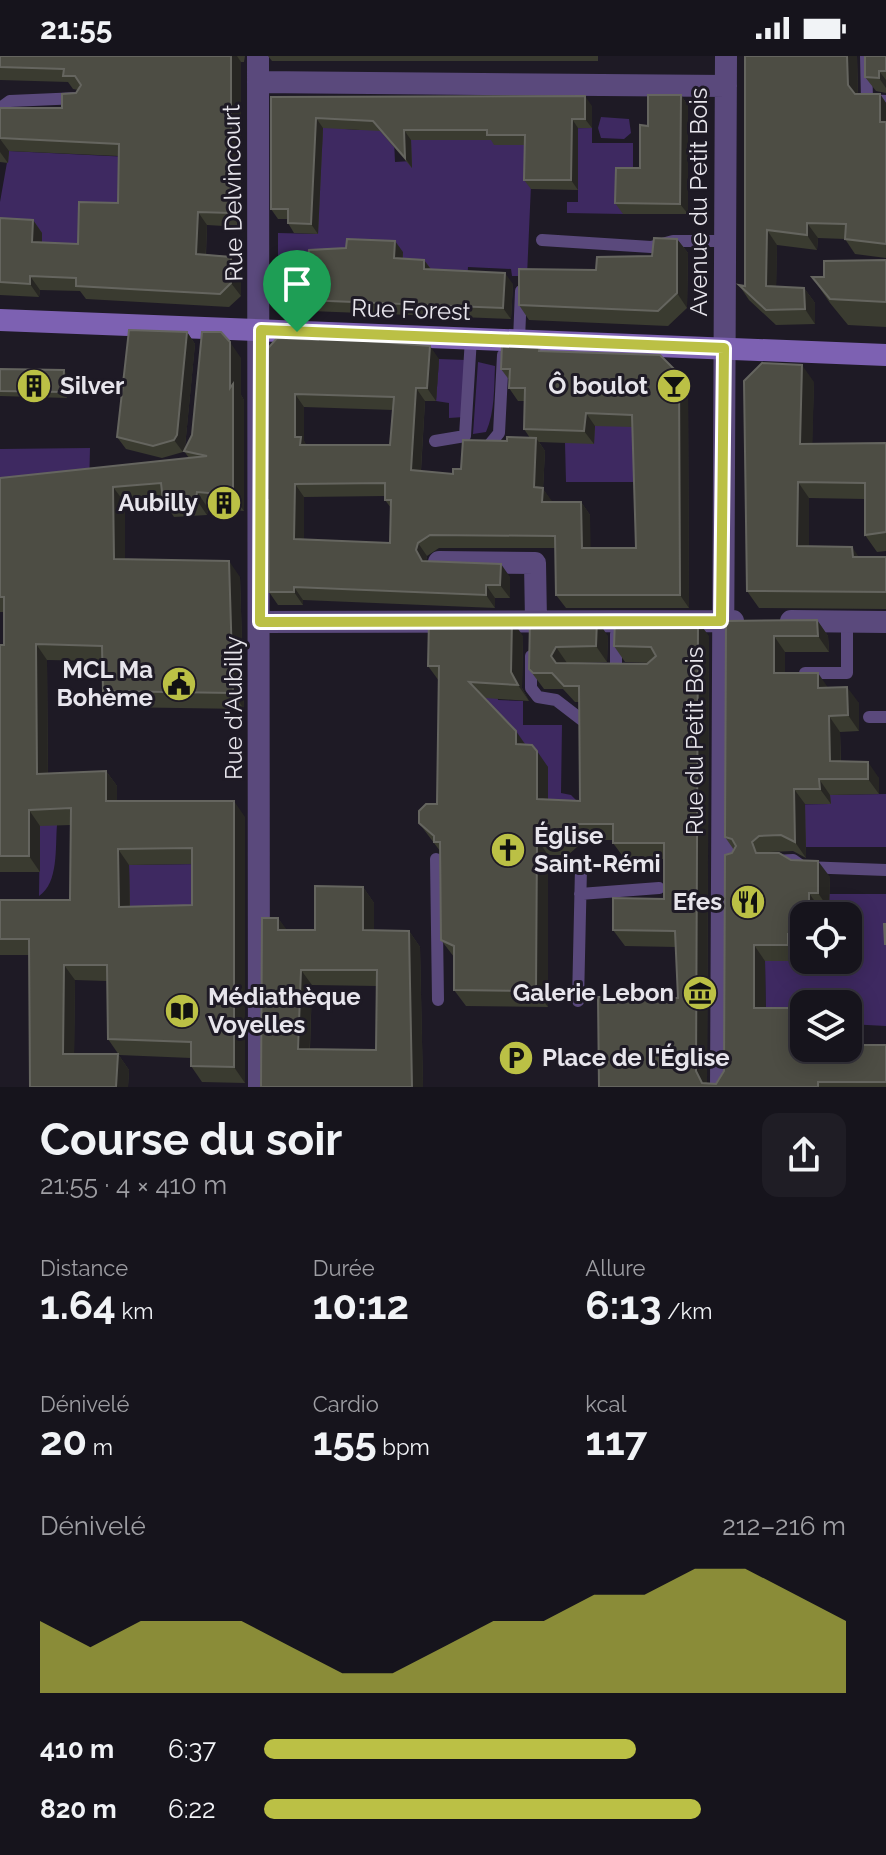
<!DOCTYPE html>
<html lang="fr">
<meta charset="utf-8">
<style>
body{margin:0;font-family:Raleway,sans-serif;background:#1f1d25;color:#f1f3f6;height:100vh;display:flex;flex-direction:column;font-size:30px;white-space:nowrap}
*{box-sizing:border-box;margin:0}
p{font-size:26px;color:#9e9ea3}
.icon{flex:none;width:44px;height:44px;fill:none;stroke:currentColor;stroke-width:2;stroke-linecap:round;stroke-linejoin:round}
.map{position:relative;height:1031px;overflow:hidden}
.sheet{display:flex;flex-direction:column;background:#16141c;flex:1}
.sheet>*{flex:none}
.buttons{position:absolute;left:790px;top:846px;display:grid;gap:16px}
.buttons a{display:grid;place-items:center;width:72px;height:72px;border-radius:16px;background:#16141c;box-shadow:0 4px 20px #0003,0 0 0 2px #35333b;font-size:40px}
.pin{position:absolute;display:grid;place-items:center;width:68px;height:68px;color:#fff;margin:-82px -34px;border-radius:50% 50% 50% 0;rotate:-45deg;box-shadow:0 0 8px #0007}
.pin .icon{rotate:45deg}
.round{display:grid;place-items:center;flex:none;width:84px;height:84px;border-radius:16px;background:#1f1d25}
.headline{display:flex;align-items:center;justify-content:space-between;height:136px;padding:0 40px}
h1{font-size:44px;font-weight:700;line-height:60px}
.figures{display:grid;grid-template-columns:repeat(3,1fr);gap:12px;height:136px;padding:8px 40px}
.figures div{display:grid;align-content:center}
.figures b{font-size:40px;font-weight:700}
.figures small{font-size:22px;font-weight:400}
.figures p{font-size:22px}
.chart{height:224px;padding:16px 40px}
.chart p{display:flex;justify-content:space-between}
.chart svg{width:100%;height:144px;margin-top:8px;fill:#bbc045;opacity:.7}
ul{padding:0 40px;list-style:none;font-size:26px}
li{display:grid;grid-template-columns:128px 96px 1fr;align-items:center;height:60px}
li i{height:20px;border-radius:10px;background:#bbc045}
.status{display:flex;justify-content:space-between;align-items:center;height:56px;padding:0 40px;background:#16141c;direction:ltr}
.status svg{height:22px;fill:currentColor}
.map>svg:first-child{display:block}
</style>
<div class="status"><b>21:55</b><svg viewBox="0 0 49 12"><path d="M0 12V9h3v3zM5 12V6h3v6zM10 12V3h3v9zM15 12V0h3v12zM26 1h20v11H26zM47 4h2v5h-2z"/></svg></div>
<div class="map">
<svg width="886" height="1031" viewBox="0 0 886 1031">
<rect width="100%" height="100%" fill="#1e1a25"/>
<path fill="#3e2961" d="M323,56L345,73L359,74L367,65L394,84L395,106L411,105V84H494L495,89H531V73L592,72V87H633V123L623,158L567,157V146H578V84L532,106L527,220H512L511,213L468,211L467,226L415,214L414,203L403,202V197L298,203L278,211V177L318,178L310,91H322Z
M601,61L629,63L631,77L624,83L601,82L598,72Z
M9,95L129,101L127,184L87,201L0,187V146Z
M439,303L466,304L464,361L449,362V347L436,345Z
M478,306L495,310C494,331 495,356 486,376L473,378Z
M637,347L642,426H566L565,387H593L595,359Z
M90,392L89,432L0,439V393Z
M497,628L498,644L523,645V669H562L561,737L571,739L584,752L585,773L465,694L481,643Z
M886,738V791H806L805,774L771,749L830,748V739Z
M40,769H57C55,791 59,827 39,840Z
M203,808V856L130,862L129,809Z
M829,838H886V970L848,968V948H804V968H766L765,905L799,904V889H804V904H848V860H804L798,853H829Z"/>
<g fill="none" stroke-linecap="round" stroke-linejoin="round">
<path stroke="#5a497c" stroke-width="12" d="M866,0L867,44L886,45
M0,52L10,45L79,42
M542,184L651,191L673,185H725
M519,284L521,235
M435,385L465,380L471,282
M490,388L499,377L503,299
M531,600V632L538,641L556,644L582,664
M616,615V578
M805,617H847V565
M869,661H886
M436,803L438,944
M774,805L793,804L803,811L886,814
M580,838L659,832
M578,945L581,812"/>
<path stroke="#5a497c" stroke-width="22" d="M258,0L259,1031
M258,26L726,30
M439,506L535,507L536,565
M791,565L886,566
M260,566L733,565
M721,1031L726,0"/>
<path stroke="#7d61b2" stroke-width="22" d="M0,264L886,299"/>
</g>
<path fill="#3a3b30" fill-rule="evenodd" d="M0,0H245L244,6H241V171L207,169L206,199L231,201L241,214V240L229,251L86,243L80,235L40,234L39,241L0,239V162L33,164L42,177V186L78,188L118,147L119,100L9,95L8,107L0,106V52H62L78,34L73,33L68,26L0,24Z
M268,0H598V5H272Z
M745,0H857L858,38H880L886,47V202L855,198L845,183L818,182L817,194L777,189L776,231L804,232L815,247V268L776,269L749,244L739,229L745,230Z
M886,0V37L876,35L865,21Z
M681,39L688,50V158H623L615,147L640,112L648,70Z
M271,41L592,50V72H578V134L531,133L524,124L525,89H494L491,84H411L412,112L380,75L323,72L318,178L294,177L288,167V163H278L271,153Z
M677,183L688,197L687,252L668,270L529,264L519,249L596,214L652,200Z
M403,196V203L424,204L431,213L513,228L511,263L286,254L270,233L288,214L307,207Z
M886,204V271L848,269L830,247L812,221H824Z
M187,276L195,288L185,391L183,396L162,402L126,393L117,381Z
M544,295L679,318L688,331L689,552H566L556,539L555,492H439L427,500L426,505L510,521V542H495V552L303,544V549H278L269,536L268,451L263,444V298L439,303L436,345H425L421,415L453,418L507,385L530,382L524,373L525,345H518L509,332L510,325L501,313ZM304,351L393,354L390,389H306L304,385ZM595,370L633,371L636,492H590V459L581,446H552L543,433L545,395L539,386L594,388ZM385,440V444L391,452L390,487L304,484V441Z
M241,302V339L244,344V455L208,452L207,459L174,461L163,444L125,447V504L240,521L244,653L114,651L103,635L102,605L47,604L48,717L106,715L117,730V745L245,761V1027L202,1026L191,1010V1002L119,999L108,983L107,925L75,924L74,998H118L129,1014L128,1031H30L29,899H0V844H70L71,769L40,770V816H0V589H4V556H0V422L189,402L184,395ZM192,808V849L130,851L129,809Z
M0,313L68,320L67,342L0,340Z
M814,326L812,388L886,387V495L877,496L865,479V443L809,442V491L859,501H886V553L759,552L747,535Z
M530,564L608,580L607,606L567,607L647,608L649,607L625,606L614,590L709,580L707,1027L716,1028L724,1015L732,797L734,794L725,781L726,565L817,564L828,580L829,596H785V617L828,632L859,647V675L840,676L841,705L879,722V738L830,739L831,748H805L806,802L793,795L770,796L768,797L791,804L830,821L829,853H820V860H804V894H799V905H765V952L804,992L886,989V1031H599L678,942L676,891L625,890L613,874L664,843V803L624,802L613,787V784H585L568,799H548V951L466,950L454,934V901L441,884L440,795L419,767L437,748L439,625L428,610L523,580L522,632L529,645L485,642L526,689L548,711V744L580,745L579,646H575L563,633H544L529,613Z
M363,831L374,847V874L409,875L420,891L423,1031H261L278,862L286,874H315ZM312,929L377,930L376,994L310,993Z"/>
<path fill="#272623" d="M231,0H237L241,6V171L231,157Z
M847,0H857L858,44L848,29Z
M879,15L886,24V32L879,22Z
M880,38L886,47V75L880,66Z
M681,39L688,50V158L680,148Z
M585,40L592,50V72L585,63Z
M316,62L323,72L318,178L311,168Z
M572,63L578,72V134L571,124Z
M404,74L411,84L412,112L405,102Z
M0,83L9,95L8,107L0,96Z
M198,156L207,169L205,212L196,198Z
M33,164L42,177V199L32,186Z
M807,167L818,182L817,194L807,179Z
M767,174L777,189L776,245L766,230Z
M677,183L688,197L687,252L677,237Z
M395,185L403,196L402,213L394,202Z
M231,201L241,214V240L231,227Z
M424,204L432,215L424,213Z
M505,217L513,228L511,263L503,252Z
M30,220L40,234L39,241L30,228Z
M804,232L815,247V268L805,253Z
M187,276L195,288L185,391L183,396L174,384Z
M230,286L241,302V339L244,344V455L233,439L230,332Z
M430,290L439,303L436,345L427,332Z
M802,309L814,326L812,404L800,388Z
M64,314L68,320L67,342L63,336Z
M679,318L688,331L689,552L680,539Z
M416,332L425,345L420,427L411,414Z
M295,338L304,351V385L310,394V402L295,381Z
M586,357L595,370L594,388L584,375Z
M536,382L545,395L543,433L552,445V459L534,431Z
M798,426L809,442V507L797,490Z
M295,428L304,441V496L294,483Z
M113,431L125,447V519L114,503Z
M197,436L208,452L207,459L196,443Z
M581,446L590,459L591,505L582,492Z
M418,487L427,500L425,507L422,505L416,494Z
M852,491L864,508L853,501Z
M229,505L240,521L244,653L233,637Z
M501,508L510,521V542L500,529Z
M486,529L495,542V552L486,539Z
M294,531L303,544V549L294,536Z
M512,564L523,580L522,632L529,645L518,629L511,616Z
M597,564L608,580L607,606L596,590Z
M817,564L828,580L829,596L818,580Z
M698,565L709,580L707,1031H705L696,1015Z
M774,580L785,596V633L774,617Z
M36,588L47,604L48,733L37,718Z
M556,591L567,607L562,616L551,600Z
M818,617L829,633L818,632Z
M847,631L859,647V675L848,659Z
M829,660L840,676L841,721L830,705Z
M516,675L527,691L516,688Z
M537,695L548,711V759L537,743Z
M868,706L879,722V738L868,723Z
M106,715L117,730V761L106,745Z
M819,723L830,739L831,748L820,733Z
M794,733L805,748L806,802L795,786Z
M234,745L245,761V1027L234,1011Z
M29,754L40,770V816L29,800Z
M537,783L548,799V951L536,935Z
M118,793L129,809L130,867L119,851Z
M818,805L830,821L829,853L818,837Z
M363,831L374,847V890L363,874Z
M809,837L820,853V860H809Z
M278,862L290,878L278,874Z
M409,875L420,891L423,1031H412Z
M788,878L799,894V905L788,889Z
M754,889L765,905L766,968L754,952Z
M64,909L75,924L74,1014L63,998Z
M301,914L312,929L309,1009L298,993Z
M118,998L129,1014L128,1031H116Z"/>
<path fill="#4d4d44" stroke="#65655f" stroke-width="2" fill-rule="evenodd" d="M0,0H231V157L198,156L196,198L231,201V227L220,238L76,230V222L30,220V228L0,226V162L33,164L32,186L78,188L79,146L118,147L119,88L0,82V52H62V38L76,37L81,29L75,20H63L64,13L0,11Z
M745,0H847L848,29L855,38H880V66H886V188L845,183L846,168L807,167V179L767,174L766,230L804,232L805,253L766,254L739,229L745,230Z
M865,0H886V15H879V22L865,21Z
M648,39H681L680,148L615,147L616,112H640V69L648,70Z
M585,40V63H572L571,124H524L525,79H487V74H404L405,102L373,65L316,62L311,168L288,167V153H271V41Z
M654,182L677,183V237L658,255L519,249V213L596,214L597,201L652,200Z
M347,183L395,185L394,202L424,204V213L505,217L503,252L279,243L270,233V214H288V206L307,207L309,194L346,192Z
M886,204V246L830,243L812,221H824V205Z
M129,274L187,276L177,379L174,384L153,390L117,381Z
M202,276H221L230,286V332L233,328V439L197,436L196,443L163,445L161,427L113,431L114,503L229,505L233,637L103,635L102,590L36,588L37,718L106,715V745H234V1011L191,1010V986L108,983L107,909H64L63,998H118L116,1031H30L29,883H0V844H70L71,752L29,754V800H0V589H4V541H0V422L207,400L184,395L192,379ZM192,792V849L119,851L118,793Z
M319,281L430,290L427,332H416L411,414L453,418V413H461L463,384L507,385V381L536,382L534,431L543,432L542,446H581L582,492H636L632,359L586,357L584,375L524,373L525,332H509L510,313H501L502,288L540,289L539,295L660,299L679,318L680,539H556L555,480L430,479L418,487L416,494L422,505L501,508L500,529H486V539L294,531V536H269L268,444H263V298L277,282L318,284ZM295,338L394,341L390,389H300L301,381H295ZM385,427V444H391L390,487L294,483L295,428Z
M762,307L802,309L800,388L886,387V476L865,479V427L798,426L797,490L852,491L853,501H886V536L747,535L744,325Z
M0,313L64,314L63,336L0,335Z
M429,564H512L511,616L518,629L469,626L516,675V688L532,689L537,695V743L580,745L579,630H564L552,617H533L529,613L530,564H597L596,590L556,591L551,600L556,607L647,608L656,600L651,591L614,590L615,564L698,565L696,1015L702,1027L716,1028L724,1015L725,799L732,797L736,790L732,783L725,781L726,565L817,564L818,580H774V617H818V632L847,631L848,659L829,660L830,705L868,706V723H819L820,733H794L795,786L781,779L759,780L752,786L756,797H779L791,804L818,805V837H809V860H804V878H788V889H754V952H804V992H848V989H886V1026H818V1031H599L598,941L678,942L675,875L613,874V842L664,843V787H613V768H574L557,783H537L536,935L454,934V890L441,884L440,786H434V780L419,767V755L426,748H437L439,610H428Z
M315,830L363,831V874L409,875L412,1031H261L262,862H278V874H315ZM301,914H377L376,994L298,993Z
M884,868H886V888H885Z"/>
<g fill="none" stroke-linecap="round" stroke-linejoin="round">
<g stroke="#fff" stroke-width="16">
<path id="route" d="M261,274L724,292L721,565L260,566Z"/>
</g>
<use href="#route" stroke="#bbc045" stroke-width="10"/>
</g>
<defs>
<g id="building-disc" transform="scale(1.8)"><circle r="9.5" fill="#bbc045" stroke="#1e1a25"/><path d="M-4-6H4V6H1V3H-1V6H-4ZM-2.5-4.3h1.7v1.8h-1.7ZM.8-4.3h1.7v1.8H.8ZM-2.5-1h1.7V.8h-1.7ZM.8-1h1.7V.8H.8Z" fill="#111"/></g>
<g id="bar-disc" transform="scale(1.8)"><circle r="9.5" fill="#bbc045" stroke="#1e1a25"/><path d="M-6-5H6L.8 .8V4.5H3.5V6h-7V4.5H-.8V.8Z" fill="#111"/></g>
<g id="civic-disc" transform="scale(1.8)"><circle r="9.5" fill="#bbc045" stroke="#1e1a25"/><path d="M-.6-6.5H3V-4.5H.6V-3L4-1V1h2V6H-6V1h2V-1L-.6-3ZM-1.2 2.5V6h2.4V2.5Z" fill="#111"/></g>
<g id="church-disc" transform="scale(1.8)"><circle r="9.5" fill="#bbc045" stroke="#1e1a25"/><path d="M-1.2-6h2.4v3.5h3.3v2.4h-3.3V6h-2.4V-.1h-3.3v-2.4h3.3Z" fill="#111"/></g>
<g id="restaurant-disc" transform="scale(1.8)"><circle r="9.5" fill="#bbc045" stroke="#1e1a25"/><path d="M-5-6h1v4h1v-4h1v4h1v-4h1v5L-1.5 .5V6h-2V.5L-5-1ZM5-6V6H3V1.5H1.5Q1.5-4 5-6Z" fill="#111"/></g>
<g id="museum-disc" transform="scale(1.8)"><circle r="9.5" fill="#bbc045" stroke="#1e1a25"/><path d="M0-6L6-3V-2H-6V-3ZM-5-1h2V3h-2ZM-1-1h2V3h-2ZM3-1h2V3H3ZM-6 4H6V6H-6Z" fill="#111"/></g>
<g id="library-disc" transform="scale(1.8)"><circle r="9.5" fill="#bbc045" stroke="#1e1a25"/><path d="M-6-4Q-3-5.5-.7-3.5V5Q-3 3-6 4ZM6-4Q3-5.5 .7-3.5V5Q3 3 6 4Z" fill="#111"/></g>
<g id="parking-disc" transform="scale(1.8)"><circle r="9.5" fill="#bbc045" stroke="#1e1a25"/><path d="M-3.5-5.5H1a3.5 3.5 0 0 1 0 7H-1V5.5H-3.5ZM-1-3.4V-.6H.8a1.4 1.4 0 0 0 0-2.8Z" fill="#111"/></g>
</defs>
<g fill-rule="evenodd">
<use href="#building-disc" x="34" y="330"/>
<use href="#bar-disc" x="674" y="330"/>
<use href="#building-disc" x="224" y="447"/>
<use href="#civic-disc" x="179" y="628"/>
<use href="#church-disc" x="508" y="794"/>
<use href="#restaurant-disc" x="748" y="846"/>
<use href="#museum-disc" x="700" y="937"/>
<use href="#library-disc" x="182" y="955"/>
<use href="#parking-disc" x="516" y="1002"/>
</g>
<g text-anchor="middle" stroke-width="6" stroke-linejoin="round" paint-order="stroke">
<g font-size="24" fill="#e7e5ec" stroke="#1e1a25">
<text transform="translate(233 137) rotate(-91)" y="8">Rue Delvincourt</text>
<text transform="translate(699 146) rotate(-90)" y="8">Avenue du Petit Bois</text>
<text transform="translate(411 254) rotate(2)" y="8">Rue Forest</text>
<text transform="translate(234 652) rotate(-90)" y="8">Rue d'Aubilly</text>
<text transform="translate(695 685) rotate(-90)" y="8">Rue du Petit Bois</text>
</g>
<g font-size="24" font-weight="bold" fill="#e7e5ec" stroke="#1e1a25" text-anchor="end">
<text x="60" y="338" text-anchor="start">Silver</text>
<text x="648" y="338">Ô boulot</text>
<text x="198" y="455">Aubilly</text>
<text x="153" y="622">MCL Ma<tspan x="153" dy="28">Bohème</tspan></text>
<text x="534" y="788" text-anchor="start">Église<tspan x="534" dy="28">Saint-Rémi</tspan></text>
<text x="722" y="854">Efes</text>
<text x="674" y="945">Galerie Lebon</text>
<text x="208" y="949" text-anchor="start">Médiathèque<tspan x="208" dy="28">Voyelles</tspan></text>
<text x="542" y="1010" text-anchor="start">Place de l'Église</text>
</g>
</g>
</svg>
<div class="buttons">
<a><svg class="icon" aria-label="locate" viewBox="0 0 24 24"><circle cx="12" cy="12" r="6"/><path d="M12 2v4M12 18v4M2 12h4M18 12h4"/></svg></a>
<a><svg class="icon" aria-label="layers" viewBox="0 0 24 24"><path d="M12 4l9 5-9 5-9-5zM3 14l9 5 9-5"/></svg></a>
</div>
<div class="pin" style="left:297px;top:276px;background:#1e9e55"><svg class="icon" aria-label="arrive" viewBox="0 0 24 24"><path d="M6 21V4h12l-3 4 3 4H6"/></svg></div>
</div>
<section class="sheet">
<div class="headline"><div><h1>Course du soir</h1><p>21:55 · 4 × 410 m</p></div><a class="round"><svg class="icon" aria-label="share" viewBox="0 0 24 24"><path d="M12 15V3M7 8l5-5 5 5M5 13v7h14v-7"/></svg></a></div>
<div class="figures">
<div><p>Distance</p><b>1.64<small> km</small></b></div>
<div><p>Durée</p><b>10:12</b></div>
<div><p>Allure</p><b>6:13<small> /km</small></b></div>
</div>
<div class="figures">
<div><p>Dénivelé</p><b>20<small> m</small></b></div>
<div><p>Cardio</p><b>155<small> bpm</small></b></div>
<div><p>kcal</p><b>117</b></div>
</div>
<div class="chart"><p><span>Dénivelé</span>212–216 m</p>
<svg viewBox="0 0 160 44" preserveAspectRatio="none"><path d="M0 44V22L10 30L20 22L30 22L40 22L50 30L60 38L70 38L80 30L90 22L100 22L110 14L120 14L130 6L140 6L150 14L160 22V44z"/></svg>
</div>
<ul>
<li><b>410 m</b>6:37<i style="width:64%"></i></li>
<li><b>820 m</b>6:22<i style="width:75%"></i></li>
</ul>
</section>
